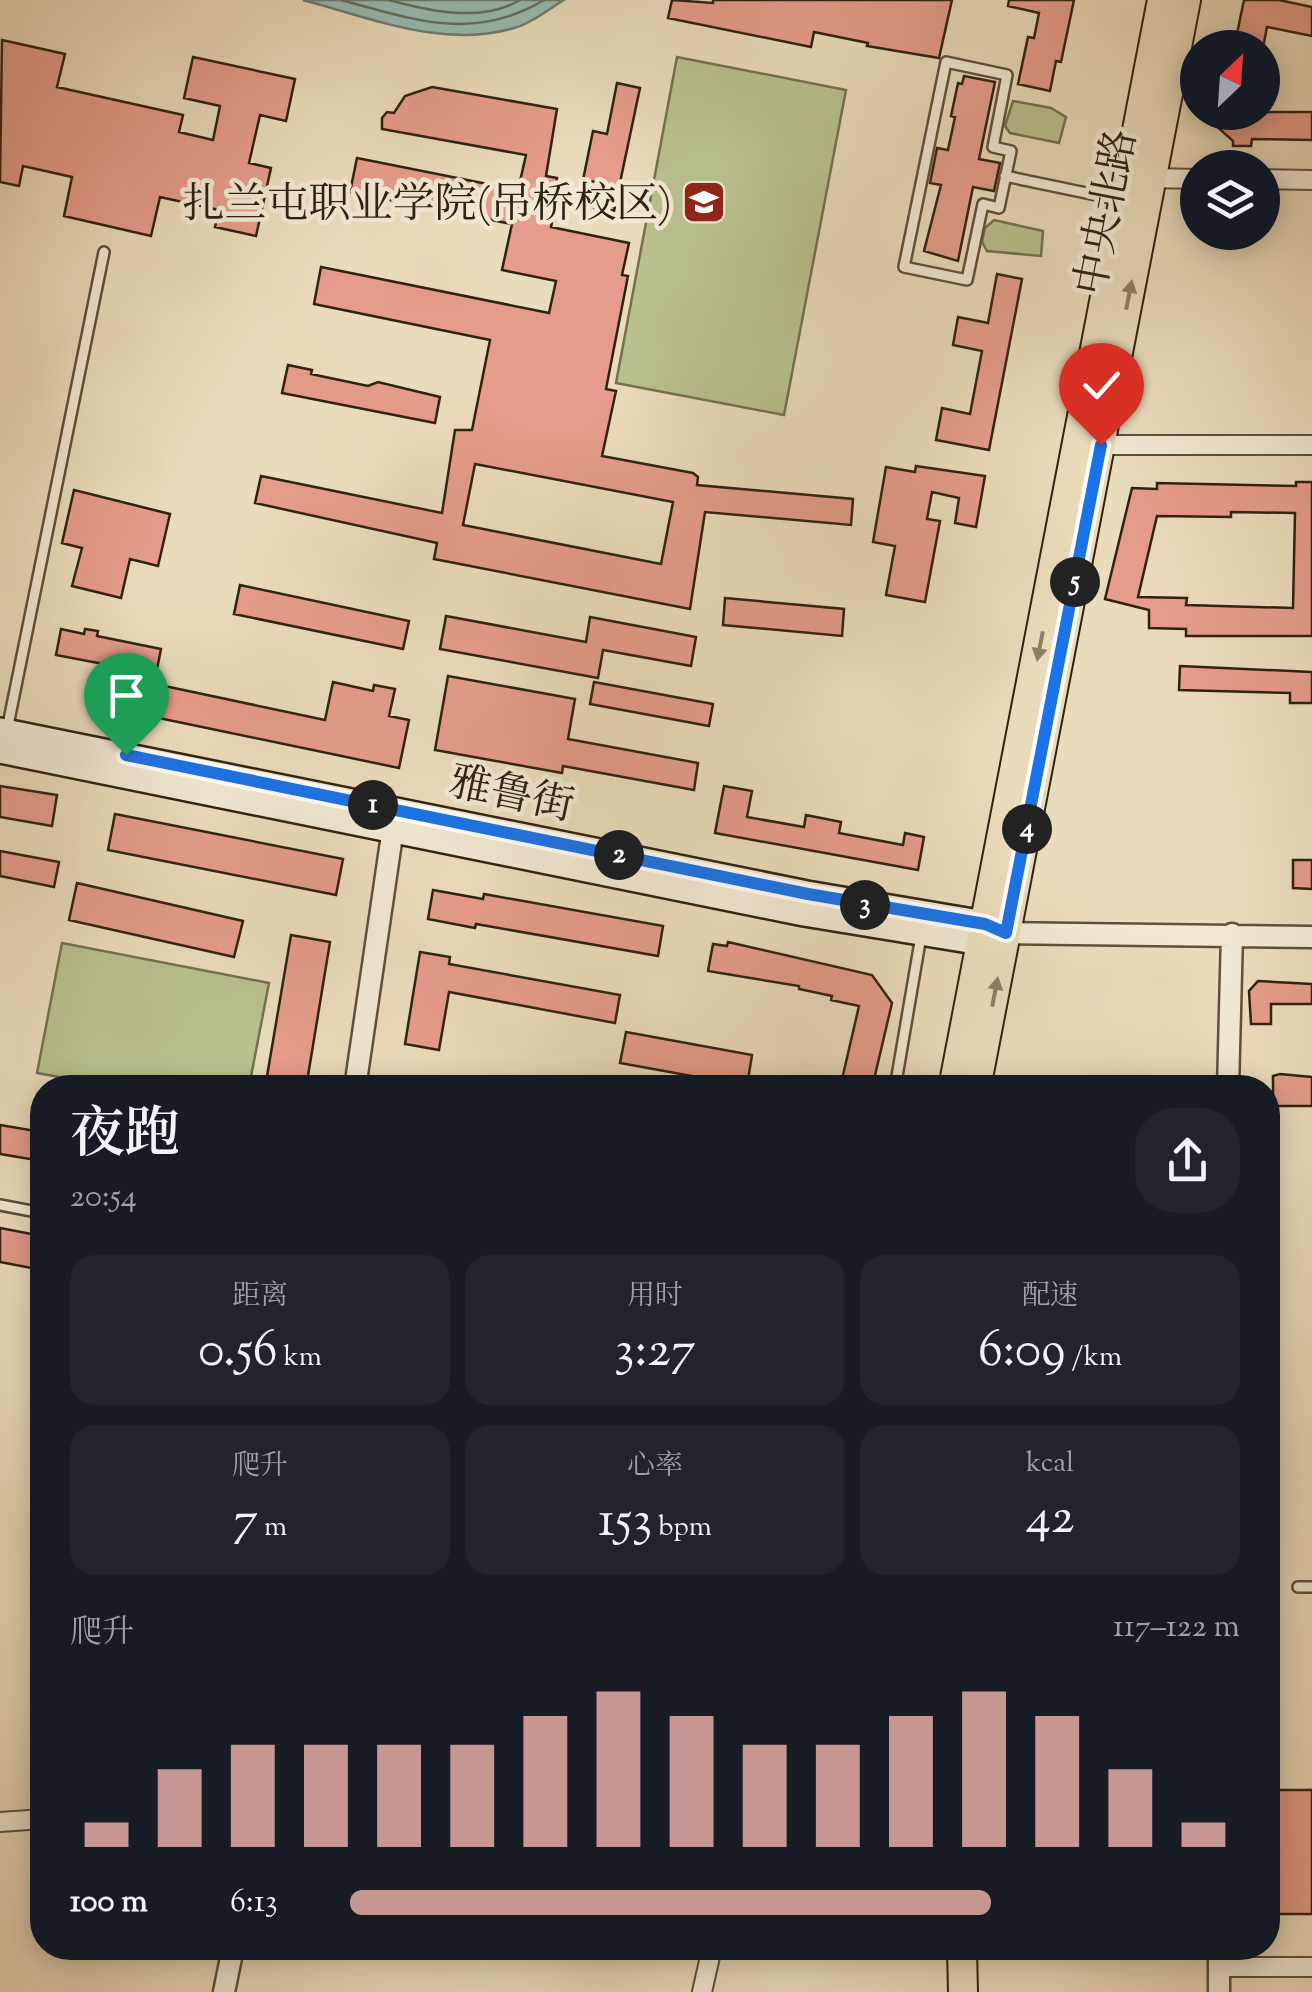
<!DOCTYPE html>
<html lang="zh">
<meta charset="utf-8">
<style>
body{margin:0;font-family:"Sorts Mill Goudy","Noto Serif SC",serif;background:#20242c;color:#f1f3f6;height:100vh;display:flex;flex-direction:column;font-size:38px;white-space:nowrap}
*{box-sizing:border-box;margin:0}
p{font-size:32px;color:#9ea1a6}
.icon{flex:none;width:55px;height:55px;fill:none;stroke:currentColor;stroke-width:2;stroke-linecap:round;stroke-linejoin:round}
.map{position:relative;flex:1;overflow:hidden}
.side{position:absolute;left:30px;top:1075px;width:1250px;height:885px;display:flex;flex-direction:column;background:#171b24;border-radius:40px;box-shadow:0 5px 25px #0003}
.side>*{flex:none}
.needle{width:65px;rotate:25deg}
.controls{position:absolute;left:1180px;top:30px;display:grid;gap:20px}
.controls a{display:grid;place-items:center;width:100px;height:100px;border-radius:50%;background:#171b24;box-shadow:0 5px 25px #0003;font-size:50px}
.pin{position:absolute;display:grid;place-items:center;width:85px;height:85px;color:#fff;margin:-102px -42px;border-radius:50% 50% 50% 0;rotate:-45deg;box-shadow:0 0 10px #0007}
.pin .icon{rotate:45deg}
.km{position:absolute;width:50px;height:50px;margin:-25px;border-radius:50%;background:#222;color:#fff;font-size:28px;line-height:50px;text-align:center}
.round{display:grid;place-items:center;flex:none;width:105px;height:105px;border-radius:40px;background:#20242c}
.head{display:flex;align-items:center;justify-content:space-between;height:170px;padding:0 40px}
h1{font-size:55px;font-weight:600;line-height:75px}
.metrics{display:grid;grid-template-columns:repeat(3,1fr);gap:15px;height:170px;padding:10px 40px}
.metrics div{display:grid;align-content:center;border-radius:25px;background:#20242c;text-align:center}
.metrics b{font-size:50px;font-weight:600}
.metrics small{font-size:28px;font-weight:400}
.metrics p{font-size:28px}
.chart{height:280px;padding:20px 40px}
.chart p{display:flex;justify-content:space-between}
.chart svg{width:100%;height:180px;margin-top:10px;stroke:#c59692;stroke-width:6}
ul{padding:0 40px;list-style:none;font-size:32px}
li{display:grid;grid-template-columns:160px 120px 1fr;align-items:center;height:75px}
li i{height:25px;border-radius:12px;background:#c59692}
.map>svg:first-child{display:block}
</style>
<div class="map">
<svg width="1312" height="1992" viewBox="0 0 1312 1992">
<rect width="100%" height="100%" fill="#eadbba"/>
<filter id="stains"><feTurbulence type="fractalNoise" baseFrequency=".002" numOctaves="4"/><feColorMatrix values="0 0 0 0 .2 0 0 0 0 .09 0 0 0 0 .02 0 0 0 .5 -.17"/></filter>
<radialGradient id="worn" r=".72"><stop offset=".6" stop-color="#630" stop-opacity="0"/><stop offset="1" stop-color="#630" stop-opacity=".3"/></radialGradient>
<path fill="#b8c08e" stroke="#747150" stroke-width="2.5" d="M677,57L846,90L784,415L616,383Z
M1013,101L1051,108L1066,117L1059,143L1010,133L1005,126Z
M994,220L1043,231L1041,256L987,251L982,242L985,228Z
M62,943L269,983L249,1087H115L37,1073Z"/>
<path fill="#98bbb3" stroke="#6e7e72" stroke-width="2.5" d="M303,0H564C549,9 533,22 517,27C446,50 371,18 303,0Z"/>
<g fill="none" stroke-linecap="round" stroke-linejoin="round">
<path stroke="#646e62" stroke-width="2.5" d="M341,0C415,20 474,42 544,0
M389,0C429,11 481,23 520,0"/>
</g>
<path fill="#e59c8a" stroke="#302211" stroke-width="2.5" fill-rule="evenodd" d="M672,0L713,3V0H952L939,58L867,46L868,43L814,32L811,47L668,18Z
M1009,0H1074L1061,62L1056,61L1050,91L1018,84L1028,37L1034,38L1039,13L1008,6Z
M1244,0H1279L1312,7V36L1267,27L1263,48H1234Z
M2,40L65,54L57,87L183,115L179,132L213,140L220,106L184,98L193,57L295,79L286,121L260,115L249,163L271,168L256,236L215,227L219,210L160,197L151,236L64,216L72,177L23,166L19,186L0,182Z
M964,76L995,82L979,159L1000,163L994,191L973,187L958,261L924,251L941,185L930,183L937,148L948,150L955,117L951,116L958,83L962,84Z
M617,83L640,88L614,211L592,207L597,182L583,180L593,131L607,134Z
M432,87L557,109L546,176L557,178L555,188H559L551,227L629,243L622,275L628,276L606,389L616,391L602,456L693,473L698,477L697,485L853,499L851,525L705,512L690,609L434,559L437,543L255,503L261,476L442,513L455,430H472L490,340L314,304L321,267L549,313L556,281L502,270L512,224L350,192L357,158L518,190L526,155L382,129V118L387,112L394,113L405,96ZM475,464L673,502L661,564L463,525Z
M1214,112H1312V140L1252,139L1251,146H1233V141L1212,122Z
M997,274L1022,279L989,450L936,440L942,408L970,414L982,351L953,345L958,317L988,323Z
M288,365L312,370L311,374L368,386L378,382L440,397L435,423L282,393Z
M916,466L985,476L976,527L955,523L959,498L932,492L927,519L940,521L925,602L886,595L895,546L873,542L886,467L915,472Z
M1296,482H1312V636H1186V629L1149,628V610L1105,599L1132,488L1157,489V483L1296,486ZM1231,512L1295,513L1293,608L1186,605L1187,598L1138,597L1157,516L1231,517Z
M74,490L170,514L158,566L130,559L121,598L72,586L82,548L62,543Z
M240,585L409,621L403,649L234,614Z
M725,598L844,609L842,636L723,625Z
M446,616L586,642L590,617L696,637L691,666L603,650L598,678L440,649Z
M61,629L84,634L85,629L98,631L97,636L161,649L156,674L56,655Z
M1180,666L1312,672V703H1290V693L1179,690Z
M448,676L575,699L568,739L698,763L694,790L563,766L562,773L435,750Z
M333,682L373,691L374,685L395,689L389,716L409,720L399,768L154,717L160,685L325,720Z
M594,682L713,704L709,726L590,704Z
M0,786L57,795L52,826L0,817Z
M724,786L752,791L747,817L804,827L806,815L841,822L839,833L903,845L905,833L924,837L918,870L715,833Z
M115,814L343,859L336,895L108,850Z
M0,851L59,862L54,887L0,876Z
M1293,860H1312V889L1293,888Z
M77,883L243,921L234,957L69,920Z
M433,890L483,899L484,894L663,926L658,956L476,924L475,928L428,919Z
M291,935L330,942L306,1088H265Z
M728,942L872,975L892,1003L872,1088H840L859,1006L831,1000L832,996L799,989V986L708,971L713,944L727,946Z
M420,952L450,957L449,964L620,995L615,1023L449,992L439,1050L405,1044Z
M1258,981L1312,984V1004H1271V1024H1251L1249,991Z
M626,1032L752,1055L747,1086L620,1063Z
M1280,1074L1312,1077V1106H1273V1076Z
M0,1125L42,1132V1161L0,1154Z
M0,1228L42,1236V1270L0,1262Z
M1268,1790H1312V1914H1268Z"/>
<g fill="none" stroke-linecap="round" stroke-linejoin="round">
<g stroke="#5e503b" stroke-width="14">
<path id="service" d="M946,62L1007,75L993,147L1011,151L999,208L983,204L967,280L904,267Z
M1005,176L1120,200
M7,730L104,252
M895,1088L921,936
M0,1205L42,1213
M1298,1587H1312"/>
</g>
<g stroke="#5e503b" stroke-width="22">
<path id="minor" d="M1151,178L1198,179
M1262,179L1312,180
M1101,445H1312
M0,1822L42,1819
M1219,1967H1312
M702,1992L712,1948"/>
</g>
<g stroke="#5e503b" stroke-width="25">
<path id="tertiary" d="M1006,933L1312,937
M355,1088L393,828
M1228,1088L1232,934
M1219,1948V1992
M224,1992L233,1948"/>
</g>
<g stroke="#302211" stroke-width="30">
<path id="secondary" d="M0,731L807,894L985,924L1002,931
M0,750L804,913L981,942L1000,935"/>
</g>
<g stroke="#302211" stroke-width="32">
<path id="primary" d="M953,1088L1162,0
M976,1088L1186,0
M962,1948L963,1992"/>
</g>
<use href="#service" stroke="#f1e8d2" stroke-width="9"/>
<use href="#minor" stroke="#f1e8d2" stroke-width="18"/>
<use href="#tertiary" stroke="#f1e8d2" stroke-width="20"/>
<use href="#secondary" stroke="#f1e8d2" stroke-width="25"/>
<use href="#primary" stroke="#eadbba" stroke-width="28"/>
</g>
<defs><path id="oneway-solid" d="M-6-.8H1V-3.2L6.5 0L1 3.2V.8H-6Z" transform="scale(2.5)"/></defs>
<g fill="#8d7e66">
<use href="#oneway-solid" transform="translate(1129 295) rotate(-79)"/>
<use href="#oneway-solid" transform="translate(1040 646) rotate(101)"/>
<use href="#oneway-solid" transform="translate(995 992) rotate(-79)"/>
</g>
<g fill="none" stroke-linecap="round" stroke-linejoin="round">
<g stroke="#fff" stroke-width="20">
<path id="route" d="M126,755L808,894L985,924L1006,933L1101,445"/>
</g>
<use href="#route" stroke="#1a73e8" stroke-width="12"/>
</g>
<defs>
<g id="school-square" transform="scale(2.25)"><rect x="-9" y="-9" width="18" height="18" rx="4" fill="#8f2418" stroke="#f1e8d2"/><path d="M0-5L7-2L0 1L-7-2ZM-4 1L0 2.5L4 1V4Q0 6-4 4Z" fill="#fff"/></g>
</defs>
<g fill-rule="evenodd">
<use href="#school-square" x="704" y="202"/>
</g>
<g text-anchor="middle" stroke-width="9" stroke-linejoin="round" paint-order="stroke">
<g font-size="42" fill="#302211" stroke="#f1e8d2" text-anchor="end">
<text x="672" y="217">扎兰屯职业学院(吊桥校区)</text>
</g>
<g font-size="42" fill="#302211" stroke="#f1e8d2">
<text transform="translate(1104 212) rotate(-79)" y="15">中央北路</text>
<text transform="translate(512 792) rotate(12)" y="15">雅鲁街</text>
</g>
</g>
<rect width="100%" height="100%" filter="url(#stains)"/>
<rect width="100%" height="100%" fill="url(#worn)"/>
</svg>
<div class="controls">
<a><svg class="needle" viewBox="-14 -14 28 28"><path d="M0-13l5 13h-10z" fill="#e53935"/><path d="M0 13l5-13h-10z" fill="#9ea1a6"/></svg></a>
<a><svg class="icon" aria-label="layers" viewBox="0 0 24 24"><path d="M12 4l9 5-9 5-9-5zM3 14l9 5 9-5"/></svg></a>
</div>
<div class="pin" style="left:126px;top:755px;background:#1e9e55"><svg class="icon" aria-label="arrive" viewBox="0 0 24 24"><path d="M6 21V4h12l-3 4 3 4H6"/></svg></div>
<div class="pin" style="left:1101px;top:445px;background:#d93025"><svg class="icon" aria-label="check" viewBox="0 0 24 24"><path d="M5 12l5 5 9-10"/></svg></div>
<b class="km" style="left:373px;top:805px">1</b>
<b class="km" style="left:619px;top:855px">2</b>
<b class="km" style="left:865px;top:905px">3</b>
<b class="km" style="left:1027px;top:829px">4</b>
<b class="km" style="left:1075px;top:582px">5</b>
<section class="side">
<div class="head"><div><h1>夜跑</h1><p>20:54</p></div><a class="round"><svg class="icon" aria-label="share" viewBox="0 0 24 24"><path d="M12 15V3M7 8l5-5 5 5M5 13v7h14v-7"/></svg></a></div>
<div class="metrics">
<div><p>距离</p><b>0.56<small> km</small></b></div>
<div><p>用时</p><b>3:27</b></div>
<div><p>配速</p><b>6:09<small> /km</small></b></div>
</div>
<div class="metrics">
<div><p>爬升</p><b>7<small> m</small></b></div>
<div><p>心率</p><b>153<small> bpm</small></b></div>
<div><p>kcal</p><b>42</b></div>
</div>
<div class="chart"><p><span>爬升</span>117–122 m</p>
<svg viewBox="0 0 160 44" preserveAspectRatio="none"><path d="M5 44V38M15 44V25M25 44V19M35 44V19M45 44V19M55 44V19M65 44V12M75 44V6M85 44V12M95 44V19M105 44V19M115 44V12M125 44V6M135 44V12M145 44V25M155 44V38"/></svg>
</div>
<ul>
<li><b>100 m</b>6:13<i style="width:72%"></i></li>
</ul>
</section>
</div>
